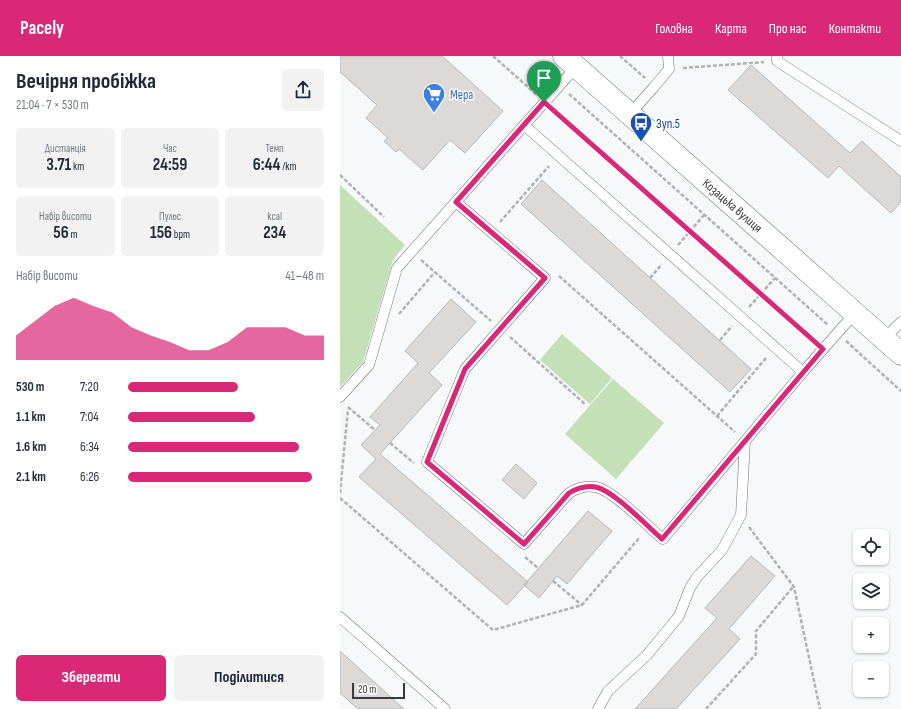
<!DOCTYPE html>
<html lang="uk">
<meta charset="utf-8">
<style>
body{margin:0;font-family:"Sofia Sans Condensed",sans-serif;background:#f2f2f3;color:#1f2937;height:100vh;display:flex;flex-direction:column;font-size:15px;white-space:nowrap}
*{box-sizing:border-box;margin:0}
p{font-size:13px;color:#747a83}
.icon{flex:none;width:22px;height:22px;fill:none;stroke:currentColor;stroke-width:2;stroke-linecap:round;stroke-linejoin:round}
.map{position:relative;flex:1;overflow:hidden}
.side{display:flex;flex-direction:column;background:#fff;width:340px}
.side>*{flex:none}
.controls{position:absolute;left:513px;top:473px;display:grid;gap:8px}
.controls a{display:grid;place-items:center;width:36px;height:36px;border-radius:6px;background:#fff;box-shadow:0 1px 3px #0004;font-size:20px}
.scale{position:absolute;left:12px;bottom:10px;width:53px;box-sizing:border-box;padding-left:4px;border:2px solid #38393a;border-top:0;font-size:11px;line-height:14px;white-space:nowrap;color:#38393a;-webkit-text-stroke:3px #fff;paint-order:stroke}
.pin{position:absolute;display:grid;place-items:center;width:34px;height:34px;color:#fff;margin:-41px -17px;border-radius:50% 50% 50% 0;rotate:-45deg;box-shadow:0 0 4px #0007}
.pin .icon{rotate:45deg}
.round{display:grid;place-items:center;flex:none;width:42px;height:42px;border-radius:6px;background:#f2f2f3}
.summary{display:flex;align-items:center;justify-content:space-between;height:68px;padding:0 16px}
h1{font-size:22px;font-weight:700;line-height:30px}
.metrics{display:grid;grid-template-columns:repeat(3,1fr);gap:6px;height:68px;padding:4px 16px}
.metrics div{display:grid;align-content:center;border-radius:6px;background:#f2f2f3;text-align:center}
.metrics b{font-size:17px;font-weight:700}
.metrics small{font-size:11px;font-weight:400}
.metrics p{font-size:11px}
.chart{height:112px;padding:8px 16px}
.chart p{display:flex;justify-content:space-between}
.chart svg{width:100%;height:72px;margin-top:4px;fill:#db2777;opacity:.7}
.action{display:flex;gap:8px;margin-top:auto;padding:8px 16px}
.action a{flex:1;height:46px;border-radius:6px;background:#db2777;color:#fff;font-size:16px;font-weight:700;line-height:46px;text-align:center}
.action a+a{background:#f2f2f3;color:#1f2937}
ul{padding:0 16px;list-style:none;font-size:13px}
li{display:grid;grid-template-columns:64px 48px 1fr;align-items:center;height:30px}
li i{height:10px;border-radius:5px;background:#db2777}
header{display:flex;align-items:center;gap:24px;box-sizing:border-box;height:56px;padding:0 20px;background:#db2777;color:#fff}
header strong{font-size:19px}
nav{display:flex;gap:22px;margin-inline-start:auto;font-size:14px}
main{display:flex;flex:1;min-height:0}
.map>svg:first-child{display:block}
</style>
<header>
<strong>Pacely</strong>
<nav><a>Головна</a><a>Карта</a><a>Про нас</a><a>Контакти</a></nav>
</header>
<main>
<section class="side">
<div class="summary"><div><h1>Вечірня пробіжка</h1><p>21:04 · 7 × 530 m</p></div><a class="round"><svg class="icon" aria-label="share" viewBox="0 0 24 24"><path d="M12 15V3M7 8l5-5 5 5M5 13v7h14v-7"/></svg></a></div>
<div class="metrics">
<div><p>Дистанція</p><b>3.71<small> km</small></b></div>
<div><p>Час</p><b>24:59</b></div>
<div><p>Темп</p><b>6:44<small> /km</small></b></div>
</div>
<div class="metrics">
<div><p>Набір висоти</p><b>56<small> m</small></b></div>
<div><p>Пульс</p><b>156<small> bpm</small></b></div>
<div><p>kcal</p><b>234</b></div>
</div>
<div class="chart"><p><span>Набір висоти</span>41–48 m</p>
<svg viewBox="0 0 160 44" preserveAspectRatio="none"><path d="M0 44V29L10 20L20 11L30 6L40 11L50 15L60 24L70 29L80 33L90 38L100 38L110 33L120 24L130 24L140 24L150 29L160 29V44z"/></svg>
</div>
<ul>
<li><b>530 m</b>7:20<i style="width:56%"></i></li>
<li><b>1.1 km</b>7:04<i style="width:65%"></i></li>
<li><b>1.6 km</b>6:34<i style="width:87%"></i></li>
<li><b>2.1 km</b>6:26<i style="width:94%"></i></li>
</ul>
<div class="action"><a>Зберегти</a><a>Поділитися</a></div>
</section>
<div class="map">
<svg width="561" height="653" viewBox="0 0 561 653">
<rect width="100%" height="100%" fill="#f6f8fa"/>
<path fill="#c3e0b6" d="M0,129L65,189L53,204L23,306L0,331Z
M222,278L272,322L250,348L200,304Z
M273,323L324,367L276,423L225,378Z"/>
<path fill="#dcd9d7" stroke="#bab7b5" d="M0,0H102L163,55L125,97L110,84L83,114L59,93L56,96L44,85L48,82L26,62L37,49L0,16Z
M411,9L510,97L522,85L561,121V146L551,157L499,110L488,122L388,34Z
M202,124L411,313L390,336L181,148Z
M111,243L136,266L89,317L102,329L40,398L188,526L167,549L19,421L36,403L21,389L40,369L30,361L78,307L65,295Z
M176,408L197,427L184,443L162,424Z
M248,455L272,475L227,528L217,520L199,542L184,529Z
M411,500L435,520L389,573L400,583L336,653H295L377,562L365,552Z
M0,595L64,653H18L0,637Z"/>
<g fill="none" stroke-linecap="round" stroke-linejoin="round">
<g stroke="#6f7173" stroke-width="11">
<path id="service" d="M437,0V5L561,85
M290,58L314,31L329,13L328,0
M184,69L463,316
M116,146L205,222L125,313L87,406L184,488L229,437C237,432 246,429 256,431C274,435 307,470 323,483L463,316L515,257
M544,283L561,266
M0,341L29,309L57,212L236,11
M0,561L105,653
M258,653L268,635L307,599L339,560L350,532L357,521L382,494L401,459L405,385"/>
</g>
<g stroke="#6f7173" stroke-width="23">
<path id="tertiary" d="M224,0L561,298"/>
</g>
<path stroke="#b0b1b3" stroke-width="2.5" stroke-dasharray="4 2" stroke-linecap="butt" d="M153,0L196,38
M280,0L305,22
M343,12L424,6
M229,38L488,269
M214,55L474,285
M0,119L44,161
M160,166L209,110
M338,189L364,159
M81,204L151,265
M219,220L395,376
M310,222L322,208
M409,251L435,222
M59,258L95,216
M170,281L246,349
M380,284L392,270
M506,285L561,335
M8,351L35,374
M377,360L426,302
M50,387L74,407
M0,437L8,353
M0,442L153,574L242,549L300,481
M409,471L454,531L480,653
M185,501L199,513
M213,525L242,549
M366,653L416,598V575L453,531"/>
<use href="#service" stroke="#fff" stroke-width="10"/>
<use href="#tertiary" stroke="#fff" stroke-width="22"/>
</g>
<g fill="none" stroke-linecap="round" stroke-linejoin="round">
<g stroke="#fff" stroke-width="8">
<path id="route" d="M204,46L483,293L322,483C307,470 274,435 256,431C246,429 237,432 229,437L184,488L87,406L125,313L205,222L116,146Z"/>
</g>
<use href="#route" stroke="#db2777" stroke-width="5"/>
</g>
<defs>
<g id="supermarket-pin" transform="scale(1.15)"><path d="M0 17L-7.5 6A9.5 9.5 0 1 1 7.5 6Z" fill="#3f7fe0" stroke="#fff"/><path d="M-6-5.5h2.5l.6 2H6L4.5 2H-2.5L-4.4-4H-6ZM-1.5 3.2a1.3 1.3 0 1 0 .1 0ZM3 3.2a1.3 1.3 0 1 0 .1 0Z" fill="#fff"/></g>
<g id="bus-pin" transform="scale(1.15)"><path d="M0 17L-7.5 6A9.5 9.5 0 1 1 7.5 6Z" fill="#1a4fb4" stroke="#fff"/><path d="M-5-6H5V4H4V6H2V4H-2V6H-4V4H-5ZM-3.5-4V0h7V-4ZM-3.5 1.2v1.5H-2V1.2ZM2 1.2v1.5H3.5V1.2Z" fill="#fff"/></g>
</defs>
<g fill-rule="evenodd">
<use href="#supermarket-pin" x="94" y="38"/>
<use href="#bus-pin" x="301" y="67"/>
</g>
<g text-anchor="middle" stroke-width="3" stroke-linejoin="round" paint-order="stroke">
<g font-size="13" fill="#366cbe" stroke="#fff" text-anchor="start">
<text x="110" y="43">Мера</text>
</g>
<g font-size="13" fill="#164399" stroke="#fff" text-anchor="start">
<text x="316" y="72">Зуп.5</text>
</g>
<g font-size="13" fill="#38393a" stroke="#fff">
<text transform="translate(393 149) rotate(41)" y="5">Козацька вулиця</text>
</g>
</g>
</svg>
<div class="controls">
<a><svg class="icon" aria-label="locate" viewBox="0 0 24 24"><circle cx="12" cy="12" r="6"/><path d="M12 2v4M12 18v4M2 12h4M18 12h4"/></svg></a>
<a><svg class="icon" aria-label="layers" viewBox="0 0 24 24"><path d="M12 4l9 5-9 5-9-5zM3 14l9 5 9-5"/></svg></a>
<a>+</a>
<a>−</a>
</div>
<div class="scale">20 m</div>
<div class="pin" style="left:204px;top:46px;background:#1e9e55"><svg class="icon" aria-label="arrive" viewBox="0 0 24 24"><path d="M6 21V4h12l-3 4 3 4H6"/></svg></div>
</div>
</main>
